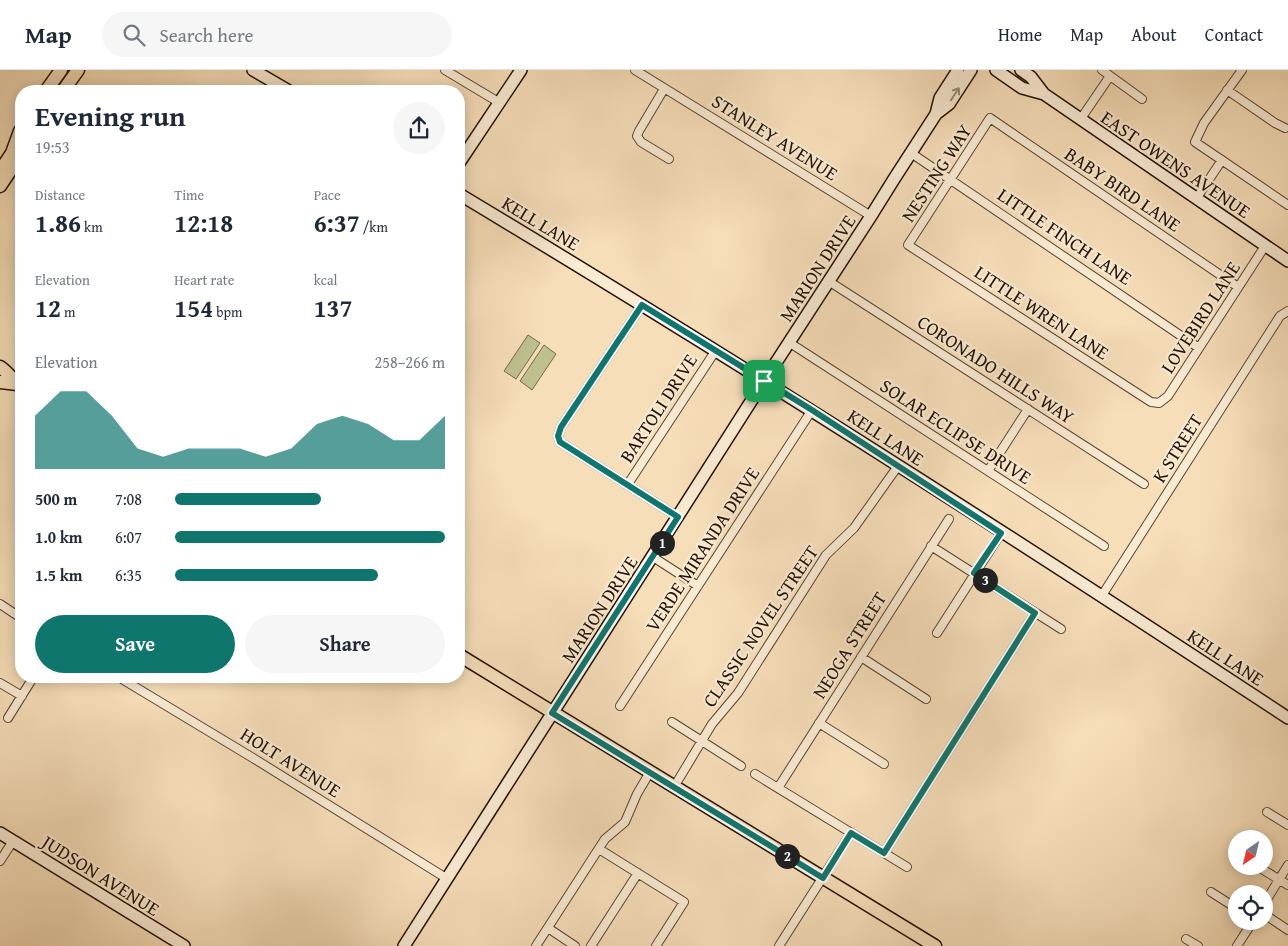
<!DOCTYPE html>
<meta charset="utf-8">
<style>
body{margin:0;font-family:"Gentium Book Plus",serif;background:#f6f6f7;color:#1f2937;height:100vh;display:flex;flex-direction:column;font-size:19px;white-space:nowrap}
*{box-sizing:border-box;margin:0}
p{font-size:16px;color:#747a83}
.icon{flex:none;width:28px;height:28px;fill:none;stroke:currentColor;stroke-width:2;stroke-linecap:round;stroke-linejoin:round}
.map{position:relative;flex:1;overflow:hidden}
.drawer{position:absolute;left:15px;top:15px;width:450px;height:598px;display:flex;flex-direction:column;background:#fff;border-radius:20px;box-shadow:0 2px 12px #0003}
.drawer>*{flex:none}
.needle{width:32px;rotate:214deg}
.fabs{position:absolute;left:1228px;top:760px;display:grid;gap:10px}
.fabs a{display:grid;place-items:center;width:45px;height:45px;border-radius:50%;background:#fff;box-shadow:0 2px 12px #0003;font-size:25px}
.pin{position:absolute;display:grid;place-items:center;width:42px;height:42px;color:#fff;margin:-21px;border-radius:10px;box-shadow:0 2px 8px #0006}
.km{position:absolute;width:25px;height:25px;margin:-12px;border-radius:50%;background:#222;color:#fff;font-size:14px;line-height:25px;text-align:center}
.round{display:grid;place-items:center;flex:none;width:52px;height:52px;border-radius:26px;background:#f6f6f7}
.overview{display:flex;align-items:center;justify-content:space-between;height:85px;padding:0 20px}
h1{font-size:28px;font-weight:600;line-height:38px}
.stats{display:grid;grid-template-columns:repeat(3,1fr);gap:8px;height:85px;padding:5px 20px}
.stats div{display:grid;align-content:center}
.stats b{font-size:25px;font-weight:600}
.stats small{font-size:14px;font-weight:400}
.stats p{font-size:14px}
.chart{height:140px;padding:10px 20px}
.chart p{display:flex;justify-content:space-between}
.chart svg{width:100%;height:90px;margin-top:5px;fill:#0f766e;opacity:.7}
.button{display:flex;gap:10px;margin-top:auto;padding:10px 20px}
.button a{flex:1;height:58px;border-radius:30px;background:#0f766e;color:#fff;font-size:20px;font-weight:600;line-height:58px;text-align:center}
.button a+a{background:#f6f6f7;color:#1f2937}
ul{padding:0 20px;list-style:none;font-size:16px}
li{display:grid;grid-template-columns:80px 60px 1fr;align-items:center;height:38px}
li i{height:12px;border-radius:6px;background:#0f766e}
header{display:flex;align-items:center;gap:30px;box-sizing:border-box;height:70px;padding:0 25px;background:#fff;border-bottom:1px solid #e0e1e3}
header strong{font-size:24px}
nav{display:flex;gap:28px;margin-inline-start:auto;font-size:18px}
.search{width:350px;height:45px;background:#f6f6f7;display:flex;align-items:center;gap:12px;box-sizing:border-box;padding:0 18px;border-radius:28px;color:#747a83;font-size:19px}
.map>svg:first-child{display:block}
</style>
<header>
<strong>Map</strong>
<div class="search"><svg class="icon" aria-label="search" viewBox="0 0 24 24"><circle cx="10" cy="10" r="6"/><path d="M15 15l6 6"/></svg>Search here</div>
<nav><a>Home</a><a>Map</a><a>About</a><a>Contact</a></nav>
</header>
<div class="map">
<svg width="1288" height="876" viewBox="0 0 1288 876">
<rect width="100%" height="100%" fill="#f6deb9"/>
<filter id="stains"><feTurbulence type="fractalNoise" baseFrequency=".004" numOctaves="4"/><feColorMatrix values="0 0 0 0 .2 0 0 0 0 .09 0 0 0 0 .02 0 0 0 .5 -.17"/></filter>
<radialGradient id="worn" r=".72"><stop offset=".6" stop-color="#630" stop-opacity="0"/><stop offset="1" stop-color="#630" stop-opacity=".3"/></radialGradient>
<path fill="#bec18e" stroke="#716a4a" d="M528,265L540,273L516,309L504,301Z
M544,275L556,284L532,320L520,311Z"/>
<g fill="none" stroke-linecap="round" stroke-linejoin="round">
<g stroke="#584532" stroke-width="10">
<path id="street" d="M445,0L500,33
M635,0L871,146
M1102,0L1142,29
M1242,0L1204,53L1195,72L1288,135
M664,19L639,61L637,66L641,72L669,89
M1227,20L1275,53L1285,58
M1080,50L1110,6
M911,83L1199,278
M1196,129L1222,90
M830,212L1144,414
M1238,217L990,48L908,175L1151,332L1159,333L1168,326L1265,176
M642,235L561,357L558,366L560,372L678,447
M790,273L1104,476
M988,401L1028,339
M628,414L716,280
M931,476L1061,559
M653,487L698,516
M1101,527L1280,246L1288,241
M0,534L21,548
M937,563L1001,463
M861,587L926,629
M117,606L253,688L446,808
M0,613L22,626
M620,636L812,340
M8,648L34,606
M672,652L741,696
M819,653L884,694
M755,704L907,797
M674,717L712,654L738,623L826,485L854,458L898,396
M778,718L949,449
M1267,742L1288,755
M599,779L684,832L656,876
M884,783L1035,543
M1235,783L1236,784
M0,791L13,771
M1257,796L1288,815
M1211,822L1236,838
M1264,834L1288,795
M1264,844L1288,860
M548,858L575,876
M1186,869L1198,876
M536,876L605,769L625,752L637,724L650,702
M591,876L638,803
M779,876L851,763
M1237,876L1253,851"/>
</g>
<g stroke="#241205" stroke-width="14">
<path id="secondary" d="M253,0L289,21
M996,0L1022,18L1044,24
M1021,0L1031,7L1044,24L1288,191
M936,44L940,28L958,0
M459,93L521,0
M459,124C739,292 1015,468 1288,648
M0,763L184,876
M404,876L764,311L871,146L894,109L936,44L949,34L971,0"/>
</g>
<g stroke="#241205" stroke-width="15">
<path id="primary" d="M46,21L61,0
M63,21L78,0
M0,101L12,83L20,61
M0,116L14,95
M0,297C9,303 13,311 21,317
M0,312L17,314
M459,585L935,876"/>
</g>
<use href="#street" stroke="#f9ead2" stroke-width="8"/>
<use href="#secondary" stroke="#f9ead2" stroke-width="11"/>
<use href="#primary" stroke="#f6deb9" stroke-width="12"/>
</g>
<defs><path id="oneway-shaft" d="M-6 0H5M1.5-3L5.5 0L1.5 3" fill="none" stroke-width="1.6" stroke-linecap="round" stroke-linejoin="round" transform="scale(1.25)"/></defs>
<use stroke="#998976" href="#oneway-shaft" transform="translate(955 24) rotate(-57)"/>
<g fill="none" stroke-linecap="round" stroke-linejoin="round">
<g stroke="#fff" stroke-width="10">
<path id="route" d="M642,235L812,340L1001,463L974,503L1035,543L884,783L851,763L823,808L552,643L678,447L560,372L558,366L561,357Z"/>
</g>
<use href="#route" stroke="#0f766e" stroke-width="6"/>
</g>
<g text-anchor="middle" stroke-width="4.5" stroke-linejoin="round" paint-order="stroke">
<g font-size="19" fill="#241205" stroke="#f9ead2">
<text transform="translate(775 67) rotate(32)" y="7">STANLEY AVENUE</text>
<text transform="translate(1176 94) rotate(34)" y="7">EAST OWENS AVENUE</text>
<text transform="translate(936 103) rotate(-57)" y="7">NESTING WAY</text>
<text transform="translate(1123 119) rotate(34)" y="7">BABY BIRD LANE</text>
<text transform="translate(541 153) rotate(31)" y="7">KELL LANE</text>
<text transform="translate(1065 166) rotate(34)" y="7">LITTLE FINCH LANE</text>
<text transform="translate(817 198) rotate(-57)" y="7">MARION DRIVE</text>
<text transform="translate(1042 242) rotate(33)" y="7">LITTLE WREN LANE</text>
<text transform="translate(1200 247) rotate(-57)" y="7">LOVEBIRD LANE</text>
<text transform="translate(996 299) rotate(33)" y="7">CORONADO HILLS WAY</text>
<text transform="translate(658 338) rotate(-57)" y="7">BARTOLI DRIVE</text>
<text transform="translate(956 361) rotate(33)" y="7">SOLAR ECLIPSE DRIVE</text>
<text transform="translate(886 367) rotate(33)" y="7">KELL LANE</text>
<text transform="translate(1177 378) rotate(-58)" y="7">K STREET</text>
<text transform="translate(702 479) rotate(-57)" y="7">VERDE MIRANDA DRIVE</text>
<text transform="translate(599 539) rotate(-57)" y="7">MARION DRIVE</text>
<text transform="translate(760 556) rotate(-56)" y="7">CLASSIC NOVEL STREET</text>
<text transform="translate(849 575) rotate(-58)" y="7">NEOGA STREET</text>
<text transform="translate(1226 587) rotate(33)" y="7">KELL LANE</text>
<text transform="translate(291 692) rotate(32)" y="7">HOLT AVENUE</text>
<text transform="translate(101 805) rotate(32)" y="7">JUDSON AVENUE</text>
</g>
</g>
<rect width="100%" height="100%" filter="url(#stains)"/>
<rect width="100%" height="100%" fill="url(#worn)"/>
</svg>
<div class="fabs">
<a><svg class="needle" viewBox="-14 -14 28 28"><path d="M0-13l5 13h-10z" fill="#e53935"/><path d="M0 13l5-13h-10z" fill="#747a83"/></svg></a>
<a><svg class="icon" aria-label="locate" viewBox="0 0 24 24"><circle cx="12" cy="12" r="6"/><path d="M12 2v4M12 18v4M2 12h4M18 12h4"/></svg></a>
</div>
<div class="pin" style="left:764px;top:311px;background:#1e9e55"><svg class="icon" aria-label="arrive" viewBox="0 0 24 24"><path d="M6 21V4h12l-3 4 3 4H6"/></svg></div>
<b class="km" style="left:662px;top:473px">1</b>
<b class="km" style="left:787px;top:786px">2</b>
<b class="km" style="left:985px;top:510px">3</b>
<section class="drawer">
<div class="overview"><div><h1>Evening run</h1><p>19:53</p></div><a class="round"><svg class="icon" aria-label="share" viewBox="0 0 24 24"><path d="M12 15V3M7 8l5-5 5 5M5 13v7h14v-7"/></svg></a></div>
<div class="stats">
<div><p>Distance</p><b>1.86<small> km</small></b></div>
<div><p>Time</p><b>12:18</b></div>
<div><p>Pace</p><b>6:37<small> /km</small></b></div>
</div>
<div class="stats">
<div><p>Elevation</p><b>12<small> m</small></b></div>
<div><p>Heart rate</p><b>154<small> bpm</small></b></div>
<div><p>kcal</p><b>137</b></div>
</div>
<div class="chart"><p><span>Elevation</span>258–266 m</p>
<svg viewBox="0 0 160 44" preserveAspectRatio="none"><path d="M0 44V18L10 6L20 6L30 18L40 34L50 38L60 34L70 34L80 34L90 38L100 34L110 22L120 18L130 22L140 30L150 30L160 18V44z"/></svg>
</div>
<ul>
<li><b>500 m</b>7:08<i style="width:54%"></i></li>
<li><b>1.0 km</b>6:07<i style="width:100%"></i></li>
<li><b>1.5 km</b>6:35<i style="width:75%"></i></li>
</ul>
<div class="button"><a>Save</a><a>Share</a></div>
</section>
</div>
